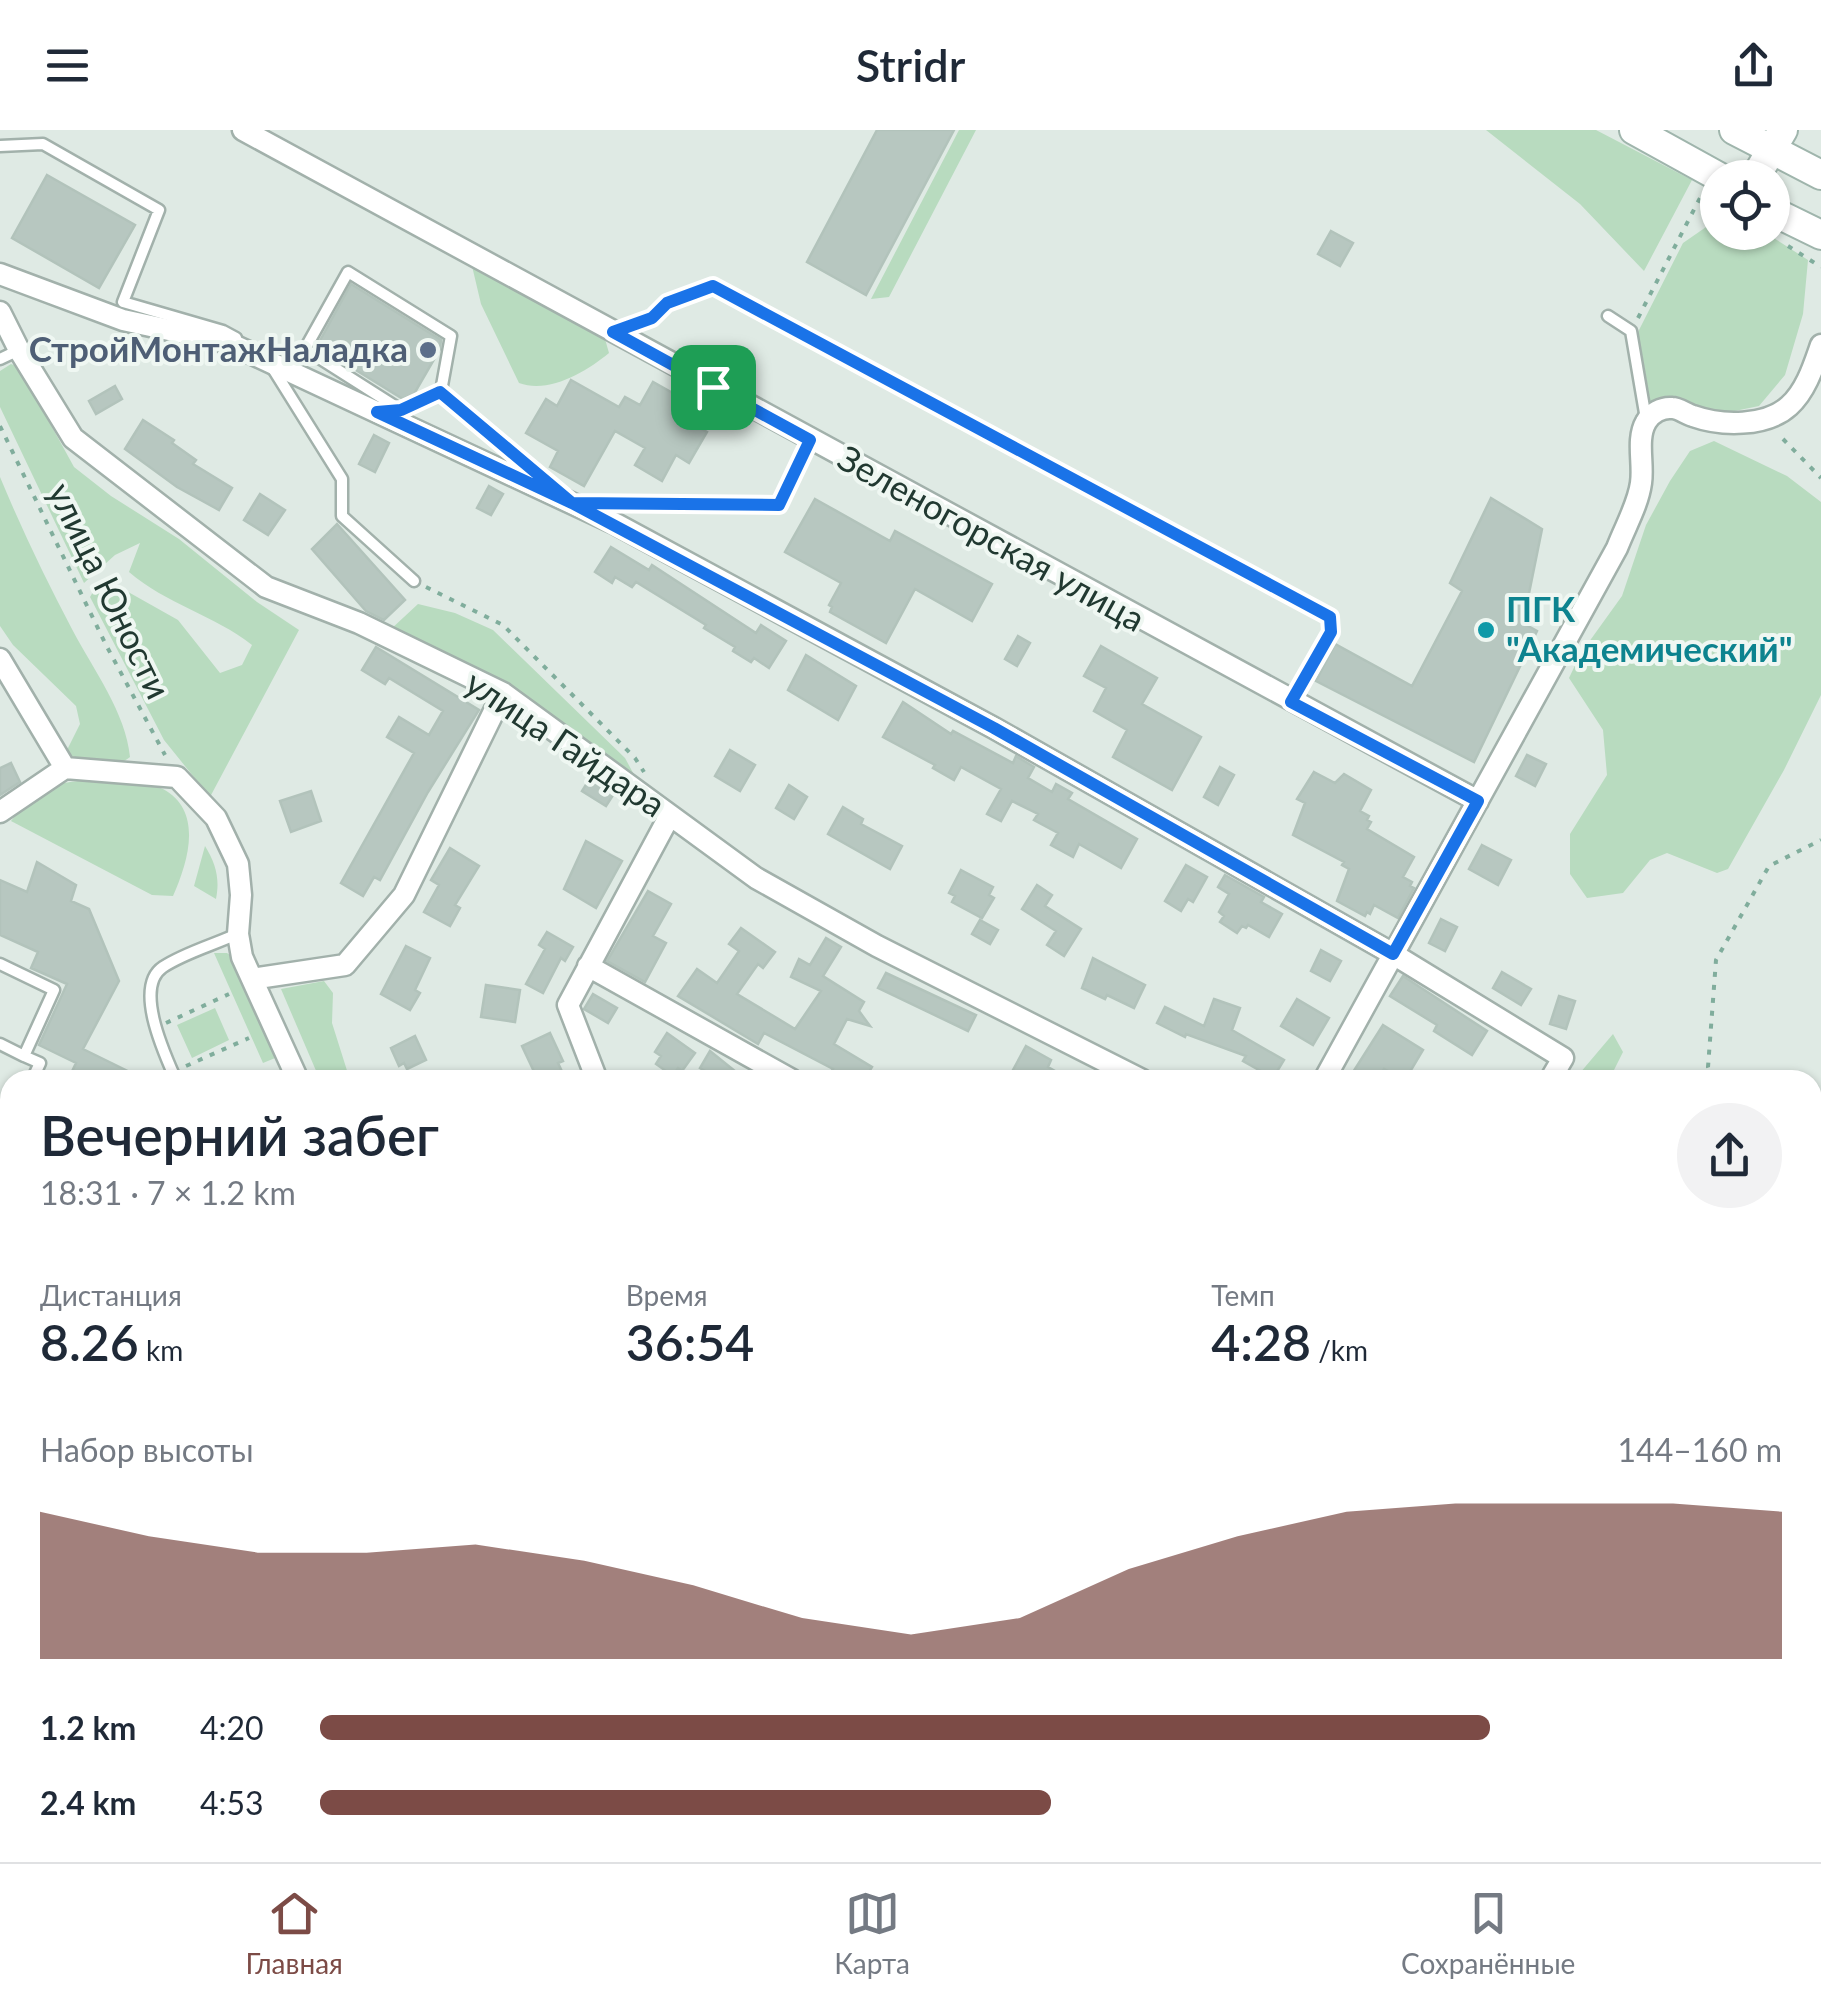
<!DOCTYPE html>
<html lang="ru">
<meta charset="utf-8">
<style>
body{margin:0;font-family:Lato,sans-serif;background:#f2f2f3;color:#1f2937;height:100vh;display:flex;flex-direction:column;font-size:38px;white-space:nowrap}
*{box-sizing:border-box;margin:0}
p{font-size:32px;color:#747a83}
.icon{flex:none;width:55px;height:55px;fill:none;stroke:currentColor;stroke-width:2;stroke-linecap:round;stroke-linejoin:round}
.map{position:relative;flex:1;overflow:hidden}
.sheet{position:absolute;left:0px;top:940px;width:1822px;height:792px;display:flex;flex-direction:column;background:#fff;border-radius:30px 30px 0 0;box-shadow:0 2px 8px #0004}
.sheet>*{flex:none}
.fabs{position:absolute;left:1700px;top:30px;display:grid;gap:20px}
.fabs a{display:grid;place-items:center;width:90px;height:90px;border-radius:50%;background:#fff;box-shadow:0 2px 8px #0004;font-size:50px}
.pin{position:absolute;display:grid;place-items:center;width:85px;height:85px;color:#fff;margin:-42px;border-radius:20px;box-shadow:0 5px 15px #0006}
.round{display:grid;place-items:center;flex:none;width:105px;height:105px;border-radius:52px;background:#f2f2f3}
.overview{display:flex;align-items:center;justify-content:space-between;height:170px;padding:0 40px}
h1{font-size:55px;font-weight:600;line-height:75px}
.figures{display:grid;grid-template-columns:repeat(3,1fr);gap:15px;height:170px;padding:10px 40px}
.figures div{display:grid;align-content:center}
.figures b{font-size:50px;font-weight:600}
.figures small{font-size:28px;font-weight:400}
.figures p{font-size:28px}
.chart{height:280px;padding:20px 40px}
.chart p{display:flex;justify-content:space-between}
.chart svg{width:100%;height:180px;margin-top:10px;fill:#7c4b46;opacity:.7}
ul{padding:0 40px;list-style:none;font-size:32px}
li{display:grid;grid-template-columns:160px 120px 1fr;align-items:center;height:75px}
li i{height:25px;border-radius:12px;background:#7c4b46}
header{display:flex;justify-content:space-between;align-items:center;height:130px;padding:0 40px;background:#fff;font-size:45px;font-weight:600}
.tabs{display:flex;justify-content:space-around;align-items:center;height:140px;border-top:2px solid #e0e1e3;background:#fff;font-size:28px;color:#747a83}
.tabs a{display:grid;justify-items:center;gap:5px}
.tabs .on{color:#7c4b46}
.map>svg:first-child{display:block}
</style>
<header><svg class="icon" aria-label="menu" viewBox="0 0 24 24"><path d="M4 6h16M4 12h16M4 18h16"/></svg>Stridr<svg class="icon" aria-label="share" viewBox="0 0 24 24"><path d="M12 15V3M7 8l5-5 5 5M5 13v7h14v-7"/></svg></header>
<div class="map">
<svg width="1821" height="1732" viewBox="0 0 1821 1732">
<rect width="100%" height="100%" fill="#dfeae4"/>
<path fill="#b8dbbf" d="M959,0H976L889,167L871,169Z
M1486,0H1596L1692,50L1644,141L1580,74Z
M1709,95L1717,96L1718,102L1766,103L1808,130L1803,184L1785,245L1759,276L1720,284L1651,276L1638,202L1683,113Z
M472,136L603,202L609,223C586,242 549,264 519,253L481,174Z
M11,234L19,237L74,337L111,366L179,409L257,472L299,500L210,667L164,610L90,467L96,457L114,454L178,490L220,543L242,535L252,515C214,485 166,474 129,442L140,413L115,425L84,453L0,277V241Z
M1714,311L1787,346L1821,372V565L1784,640L1728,739L1717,743L1667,723L1650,730L1623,763L1587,768L1570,744V704L1607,645L1603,600L1569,548L1581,523L1622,466L1646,395L1670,351L1690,321Z
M0,347C22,400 46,450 73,501C93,539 126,583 130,627C116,639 92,632 74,629L67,620L80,594L76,576L13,515L0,496Z
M418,474L455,483L493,500L625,628L638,652L390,500Z
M99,650C118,652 146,650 163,659C204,681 188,732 173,766L152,765L11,691C40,656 54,651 99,650Z
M205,716C216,734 220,749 216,769L194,756Z
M214,823H227L234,828L280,926L263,933Z
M324,851L333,863L332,893L350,950H320L281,859Z
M215,878L229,910L192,928L177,895Z
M1613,904L1623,922L1609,950H1574Z
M1813,1362L1821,1374V1732H1605L1600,1723L1812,1722Z
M1081,1723V1722L1165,1723L1163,1732H1082Z"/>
<path fill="#b7c7c0" stroke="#b2c3bb" stroke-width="2.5" d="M877,0H954L866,165L807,132Z
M47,45L135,95L99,158L12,108Z
M1331,101L1353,113L1340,136L1318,124Z
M351,154L441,210L440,219L414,264L403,269L317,216Z
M571,250L619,277L625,267L640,275L653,252L685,270L677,285L707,302L689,333L676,325L662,351L635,335L645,318L615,301L584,356L550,337L558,321L526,303L546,269L557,276Z
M115,256L122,269L96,284L89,271Z
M143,290L174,310L172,313L196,330L193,334L232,358L219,380L177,357L125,319Z
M374,305L389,313L375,342L359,334Z
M489,356L503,364L491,385L477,378Z
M260,364L285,380L268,405L244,390Z
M1491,368L1542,399L1523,493L1537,501L1474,632L1316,551L1335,514L1412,556L1462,461L1450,453Z
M815,369L890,411L895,401L992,454L972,491L915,459L886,513L830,482L832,477L829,475L841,453L785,422Z
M337,394L405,470L384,490L366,481L312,419Z
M611,417L649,440L652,435L756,503L761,495L786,511L769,538L754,528L751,532L733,521L735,517L704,498L706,495L636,452L632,457L615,447L612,453L595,442Z
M1018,506L1030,513L1017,536L1005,529Z
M1101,516L1157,548L1142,574L1201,607L1172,660L1113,627L1127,600L1094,581L1106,558L1084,546Z
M376,517L479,580L428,662L380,750L374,747L363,766L341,753L414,623L387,607L399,587L429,605L443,581L389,548L385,554L362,540Z
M806,525L856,556L838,590L788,560Z
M903,572L951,604L953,601L1013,633L1016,626L1034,637L1028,648L1052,662L1056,654L1072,663L1068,669L1137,709L1121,738L1079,714L1073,727L1051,715L1058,703L1034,690L1038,684L1012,671L1001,691L987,684L1001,659L961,637L954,650L933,638L935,635L883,607Z
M730,620L755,635L740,661L715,646Z
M1527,625L1546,634L1535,656L1516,646Z
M11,633L20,652L0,665V638Z
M1220,637L1234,645L1218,675L1204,667Z
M1314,642L1335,653L1344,644L1371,660L1360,681L1369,686L1367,690L1371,692L1367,699L1414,727L1403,747L1412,752L1410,756L1414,758L1398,788L1374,775L1370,784L1367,782L1365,786L1337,771L1349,739L1342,735L1344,732L1293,705L1305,673L1297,669Z
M592,645L615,662L606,676L582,661Z
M789,655L807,667L794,689L776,678Z
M311,661L321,691L291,702L280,671Z
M843,677L863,689L861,694L902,716L890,739L828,704Z
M586,711L622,731L596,778L564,759Z
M1482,715L1511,730L1498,755L1469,739Z
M450,718L479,736L455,775L460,778L450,796L424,782L439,755L431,750Z
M37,732L76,755L71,771L89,779L119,851L83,919L146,950H68L76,933L39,915L67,854L31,838L38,822L0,805V750L27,762Z
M1186,735L1207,747L1193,772L1188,769L1181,781L1165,771Z
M961,740L993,757L989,765L994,768L982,788L952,772L955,766L949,763Z
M1225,745L1264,767L1261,772L1282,784L1269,807L1248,795L1246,798L1242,796L1237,803L1220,792L1224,786L1219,782L1229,764L1218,757Z
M1037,755L1052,765L1045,776L1081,799L1064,826L1047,815L1056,801L1022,779Z
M648,761L671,774L653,806L666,813L645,852L607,831Z
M1441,789L1457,797L1445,821L1429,813Z
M980,790L998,800L990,814L972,804Z
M741,798L775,822L763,838L758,834L737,864L795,899L821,861L791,847L799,829L810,835L826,808L841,817L823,846L864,872L859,881L870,896L847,889L834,914L872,937L864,950H826L833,939L764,903L758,914L678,866L697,839L717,853L739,821L729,814Z
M547,802L573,817L565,831L561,828L543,863L526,854L545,819L539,815Z
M406,816L430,828L415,860L420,863L410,880L381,864Z
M1321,820L1341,831L1330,851L1311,841Z
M1093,828L1145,855L1134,878L1107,865L1105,869L1082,858Z
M1502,842L1531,859L1521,875L1493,858Z
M886,843L976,885L968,901L878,858Z
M1403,846L1487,901L1472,925L1434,901L1437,895L1390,866Z
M486,855L520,860L515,892L481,887Z
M593,864L617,878L608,893L584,879Z
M1559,866L1575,871L1566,899L1550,894Z
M1214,869L1240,878L1232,900L1284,930L1273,948L1243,931L1246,926L1186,904L1185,907L1157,893L1165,877L1204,896Z
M1297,869L1329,888L1313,915L1281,896Z
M1383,895L1423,920L1405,950L1384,939L1377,950H1348Z
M550,903L563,931L558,933L566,950H538L522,916Z
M667,903L695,923L682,941L678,938L673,946L656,934L661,926L655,922Z
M415,906L426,930L407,939L404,933L399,936L391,918Z
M1026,916L1051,930L1048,937L1071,950H1032L1013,940Z
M710,921L746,950H720L700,938Z"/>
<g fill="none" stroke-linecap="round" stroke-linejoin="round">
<g stroke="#a2b1ab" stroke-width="15">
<path id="service" d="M0,16L43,14L159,80L123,172L223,201L236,208
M1608,186L1631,201L1646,289
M614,202L652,188L667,173L713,156L1320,480L1330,487L1331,503L1291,572
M0,229L19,220
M272,237L342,349V386L414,451
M441,261L550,355
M384,281L401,280L441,261L451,206L348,142L305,219L401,280
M580,373L779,375L810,310
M0,834L54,860L24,926L40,933L32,950
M0,914L24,926
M176,950C165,925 133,857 163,837C184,823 213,815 237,804
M1812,991L1821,989
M0,1018L10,997
M0,1081L10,1086
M1812,1132L1821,1133
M10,1216V1222
M0,1309L10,1314
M0,1539L10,1544
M0,1689L10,1694
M895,1722L897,1732
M931,1722L932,1732
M1069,1722L1070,1732
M1276,1722L1301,1732
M13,1732L17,1722
M770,1732L800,1722
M1181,1732L1184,1722"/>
</g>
<g stroke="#a2b1ab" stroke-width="25">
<path id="minor" d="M243,0L1478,671
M0,144L123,190L229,213L616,394L994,598L1393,824L1563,928L1550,950
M0,182L19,220L73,308L266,457L359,493L503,563L756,748L877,816L1142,950
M0,529L65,638L177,647L216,688L238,734L241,765L238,804L242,827L298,950
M0,682L65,638
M588,836L792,950
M252,849L345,835L404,765L503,563
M597,950L568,875L670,685
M1324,950L1617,418C1625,397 1638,375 1641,353C1644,334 1636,309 1646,292C1651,283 1662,277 1672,278C1679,278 1686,284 1693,286C1721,296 1766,297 1789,276C1806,261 1814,235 1821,215
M109,1732L111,1722
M261,1732L265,1722
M634,1732L655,1722"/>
</g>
<g stroke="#9fb5ac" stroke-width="32">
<path id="secondary" d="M1634,0L1721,48
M1734,0L1821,45
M1755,48L1783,0
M1772,81L1821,105"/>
</g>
<path stroke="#80ad9c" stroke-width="4" stroke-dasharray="5 8" stroke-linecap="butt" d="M1788,116L1821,137
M1638,188L1701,66L1718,75
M0,296L106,515L165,625
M1783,309L1821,348
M426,457L503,495L635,628L644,642
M166,893L229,864
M186,936L249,908
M1712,950L1708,937L1716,830L1769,736L1821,710"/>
<use href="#service" stroke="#fff" stroke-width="10"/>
<use href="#minor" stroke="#fff" stroke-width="20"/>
<use href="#secondary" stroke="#fff" stroke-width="28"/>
</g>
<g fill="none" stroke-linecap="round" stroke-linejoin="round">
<g stroke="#fff" stroke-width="20">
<path id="route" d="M713,257L810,310L779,375L572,373L377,282L401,280L440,262L572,373L994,598L1393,824L1478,671L1291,572L1331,502L1330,487L713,156L667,173L652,188L613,202L713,257"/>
</g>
<use href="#route" stroke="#1a73e8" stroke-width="12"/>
</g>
<circle fill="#5c6f8a" stroke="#eff7f2" stroke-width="4" cx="428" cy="220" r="10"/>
<circle fill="#0f9aa8" stroke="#eff7f2" stroke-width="4" cx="1486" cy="500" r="10"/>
<g text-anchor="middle" stroke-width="8" stroke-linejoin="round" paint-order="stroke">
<g font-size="35" font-weight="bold" fill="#4e5e75" stroke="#eff7f2" text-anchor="end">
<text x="408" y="232">СтройМонтажНаладка</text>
</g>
<g font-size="35" fill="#213931" stroke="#eff7f2">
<text transform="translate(991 409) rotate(29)" y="12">Зеленогорская улица</text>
<text transform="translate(109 461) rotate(64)" y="12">улица Юности</text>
<text transform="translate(565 614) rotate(34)" y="12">улица Гайдара</text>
</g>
<g font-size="35" font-weight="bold" fill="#0d838f" stroke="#eff7f2" text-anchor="start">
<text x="1506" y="492">ПГК<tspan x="1506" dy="40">"Академический"</tspan></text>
</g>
</g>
</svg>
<div class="fabs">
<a><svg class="icon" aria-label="locate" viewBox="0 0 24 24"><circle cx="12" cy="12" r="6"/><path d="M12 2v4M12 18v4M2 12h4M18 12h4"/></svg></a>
</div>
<div class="pin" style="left:713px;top:257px;background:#1e9e55"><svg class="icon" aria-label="arrive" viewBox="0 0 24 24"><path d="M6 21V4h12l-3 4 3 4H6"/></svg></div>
<section class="sheet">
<div class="overview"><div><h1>Вечерний забег</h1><p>18:31 · 7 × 1.2 km</p></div><a class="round"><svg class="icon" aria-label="share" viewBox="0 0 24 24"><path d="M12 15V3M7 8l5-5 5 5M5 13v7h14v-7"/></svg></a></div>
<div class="figures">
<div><p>Дистанция</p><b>8.26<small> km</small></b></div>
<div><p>Время</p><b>36:54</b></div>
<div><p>Темп</p><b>4:28<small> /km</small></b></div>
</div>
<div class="chart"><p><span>Набор высоты</span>144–160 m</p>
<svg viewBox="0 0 160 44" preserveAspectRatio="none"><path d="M0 44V8L10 14L20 18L30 18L40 16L50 20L60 26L70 34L80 38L90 34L100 22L110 14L120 8L130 6L140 6L150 6L160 8V44z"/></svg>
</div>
<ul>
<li><b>1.2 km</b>4:20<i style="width:80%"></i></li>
<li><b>2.4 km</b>4:53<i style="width:50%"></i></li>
</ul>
</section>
</div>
<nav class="tabs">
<a class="on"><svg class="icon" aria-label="home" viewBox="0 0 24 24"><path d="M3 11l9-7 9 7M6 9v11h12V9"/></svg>Главная</a>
<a><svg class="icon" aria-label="map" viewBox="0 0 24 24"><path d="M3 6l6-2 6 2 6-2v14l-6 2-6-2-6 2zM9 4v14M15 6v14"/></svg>Карта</a>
<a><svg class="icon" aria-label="saved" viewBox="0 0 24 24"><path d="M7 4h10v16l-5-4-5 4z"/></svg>Сохранённые</a>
</nav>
